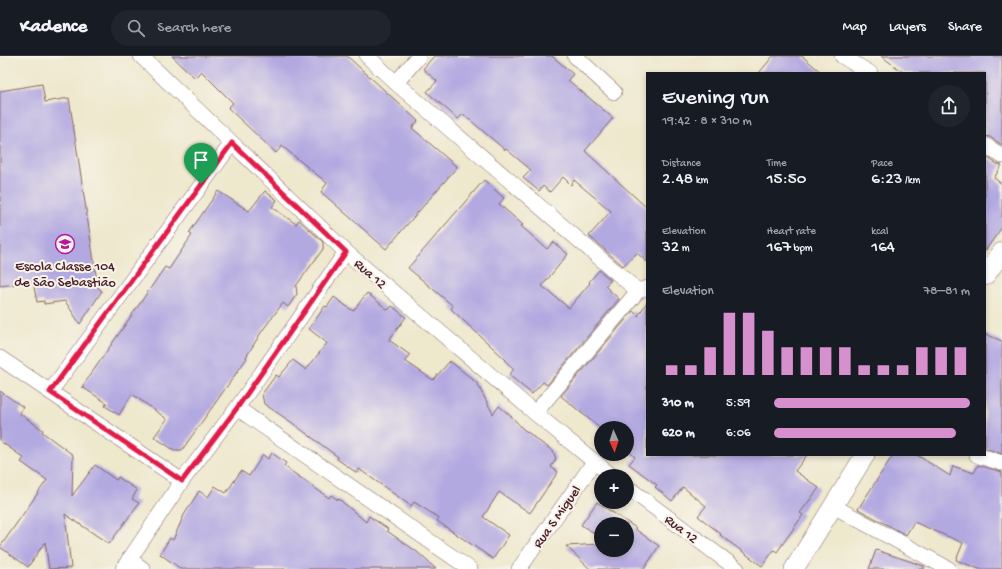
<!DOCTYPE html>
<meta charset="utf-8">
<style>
body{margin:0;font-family:"Gochi Hand",sans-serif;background:#20242c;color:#f1f3f6;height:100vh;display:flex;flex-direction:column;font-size:15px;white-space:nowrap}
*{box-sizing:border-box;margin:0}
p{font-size:13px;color:#9ea1a6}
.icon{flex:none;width:22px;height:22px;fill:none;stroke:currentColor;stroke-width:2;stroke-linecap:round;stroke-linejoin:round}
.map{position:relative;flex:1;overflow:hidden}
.panel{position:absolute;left:646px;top:16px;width:340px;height:384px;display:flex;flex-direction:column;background:#171b24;border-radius:0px;box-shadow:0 2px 6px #0003}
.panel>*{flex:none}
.needle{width:26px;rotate:177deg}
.fabs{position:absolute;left:594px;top:365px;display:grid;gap:8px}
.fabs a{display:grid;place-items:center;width:40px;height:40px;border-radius:50%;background:#171b24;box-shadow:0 2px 6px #0003;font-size:20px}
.pin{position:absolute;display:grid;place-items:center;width:34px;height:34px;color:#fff;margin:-41px -17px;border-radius:50% 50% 50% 0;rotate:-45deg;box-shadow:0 0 4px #0007}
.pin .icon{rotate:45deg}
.round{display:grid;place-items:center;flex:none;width:42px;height:42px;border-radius:21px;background:#20242c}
.overview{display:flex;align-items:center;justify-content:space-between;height:68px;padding:0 16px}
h1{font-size:22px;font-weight:600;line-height:30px}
.stats{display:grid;grid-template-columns:repeat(3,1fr);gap:6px;height:68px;padding:4px 16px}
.stats div{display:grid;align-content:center}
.stats b{font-size:17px;font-weight:600}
.stats small{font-size:11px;font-weight:400}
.stats p{font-size:11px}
.chart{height:112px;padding:8px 16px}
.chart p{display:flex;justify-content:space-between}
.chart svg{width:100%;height:72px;margin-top:4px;stroke:#d690ce;stroke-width:6}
ul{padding:0 16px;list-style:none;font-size:13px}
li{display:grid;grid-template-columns:64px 48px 1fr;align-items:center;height:30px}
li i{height:10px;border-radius:5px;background:#d690ce}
header{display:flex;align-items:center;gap:24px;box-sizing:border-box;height:56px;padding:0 20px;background:#171b24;border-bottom:1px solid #363941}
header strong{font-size:19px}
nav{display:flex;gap:22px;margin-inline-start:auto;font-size:14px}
.search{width:280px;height:36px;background:#20242c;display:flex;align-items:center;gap:10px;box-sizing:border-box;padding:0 14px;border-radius:22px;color:#9ea1a6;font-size:15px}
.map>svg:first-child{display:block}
</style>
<header>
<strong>Kadence</strong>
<div class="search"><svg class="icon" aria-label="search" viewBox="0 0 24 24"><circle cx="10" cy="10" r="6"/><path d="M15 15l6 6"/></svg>Search here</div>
<nav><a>Map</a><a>Layers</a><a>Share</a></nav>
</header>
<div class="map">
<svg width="1002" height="513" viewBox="0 0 1002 513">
<rect width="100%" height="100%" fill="#f7f3e8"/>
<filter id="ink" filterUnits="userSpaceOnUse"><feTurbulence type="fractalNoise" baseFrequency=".025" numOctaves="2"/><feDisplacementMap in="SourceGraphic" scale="8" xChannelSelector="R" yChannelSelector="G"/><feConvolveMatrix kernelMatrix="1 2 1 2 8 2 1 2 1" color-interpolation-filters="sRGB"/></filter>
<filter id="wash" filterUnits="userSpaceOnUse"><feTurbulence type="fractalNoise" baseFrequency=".012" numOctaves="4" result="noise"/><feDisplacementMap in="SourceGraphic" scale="16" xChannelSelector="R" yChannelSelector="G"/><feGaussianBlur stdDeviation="0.9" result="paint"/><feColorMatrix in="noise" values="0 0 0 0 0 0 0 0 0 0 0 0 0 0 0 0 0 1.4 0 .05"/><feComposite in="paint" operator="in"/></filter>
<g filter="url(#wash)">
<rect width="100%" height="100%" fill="#eee8cd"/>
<g id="blocks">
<path fill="#b3a9e1" d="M172,0H347L418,65L412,72L457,111L386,193L321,136L327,127L282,90L276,97L228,52L233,47L201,15L195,22Z
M434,0H552L573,18L568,24L613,62L585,95L647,152V206L637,197L623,210L589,180L611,155L574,124L571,129L563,121L550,136L543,130L539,135L523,122L531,114L506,93L505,94L463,58L458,63L427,36L437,25L423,13Z
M773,0H802L822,17H759Z
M881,0H1002V89L990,81L985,80V17H904Z
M42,28L45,46L69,42L98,232L102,235L80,268L65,245L44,248V245L37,246L33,226L0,230V35Z
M985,100L997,108L1002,109L994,122L1002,128V171L985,195Z
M484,124L504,142L499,148L523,169L521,170L547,193L553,186L568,198L542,230L569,252L590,227L589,226L599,214L611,224L605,230L619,243L547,329L543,326L532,338L509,319L514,313L504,304L505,303L451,253L453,250L408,212Z
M218,135L249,155L265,135L277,144L272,151L296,168L299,164L323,186V193L296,230L297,238L288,251L283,247L262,275L246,301L247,302L182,394H174L154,381L167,363L132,338L119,359L105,350L107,347L82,331L165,211L169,213L192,179L189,177Z
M367,237L388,254L392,250L406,261L389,284L410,299L405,305L433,324L450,305L477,327L493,358L499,350L512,361L523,373L533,380V381L553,395L556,403L551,411L558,416L530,457L499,436L483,461L509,479L493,503L437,465L439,462L414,446L411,450L359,413L357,417L337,403L338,401L291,366L264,348L262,338L276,319L279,321L293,304L306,314L327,287L309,273L325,250L327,251L334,241L353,255Z
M647,246V399H807L795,415L819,432L800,457L803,459L777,496L774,494L762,510L720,479L721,478L698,460L706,450L683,431L672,445L655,431L657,429L629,408L635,401L627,394V372H601V373L561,340L633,255L638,260Z
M985,278L1002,285V398L985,392Z
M0,335L23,351L19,357L43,374L42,376L73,399L72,440L95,409L116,424L118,421L137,434L132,443L139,447L109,488L65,458L71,512L49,513L45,486L28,511L0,491L47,424L21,406L24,402L0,385Z
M272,397L286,407L284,410L329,442L331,439L338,444L339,443L366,466L369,460L388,473L387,475L416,495L436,513H181L160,498L170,482L173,484L184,459L199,435L208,441L215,430L226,437L241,415L249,420L263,399L268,403Z
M893,399H917L950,420L953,410L974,417L978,409L1002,416V513H979L956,504L963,487L914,466L906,479L858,453Z
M597,446L636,472L635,473L659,490L644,513H590L566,490L601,488V494H627V468H601V481L581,469Z
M876,494L924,510V513H869Z"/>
</g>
</g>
<g filter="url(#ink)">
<use href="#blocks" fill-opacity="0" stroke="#836564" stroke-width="1"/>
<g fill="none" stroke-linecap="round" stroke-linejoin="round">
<g stroke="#836564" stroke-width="16">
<path id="minor" d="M141,0L346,196L535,357L612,420
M367,0L396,27L638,235
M575,0L614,36
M842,0L870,17
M396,27L419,0
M985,89L1002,100
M0,302L182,425
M50,336L232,87
M237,352L470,513
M535,357L638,235L647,232
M977,399L1002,407
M627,431L737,513
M833,450L949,513
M129,503L143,513
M123,513L182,425L237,352L346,196
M519,513L594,406"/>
</g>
<g stroke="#836564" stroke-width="20">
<path id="tertiary" d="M985,220L1002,196
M794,513L865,399"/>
</g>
<use href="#minor" stroke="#fff" stroke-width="15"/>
<use href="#tertiary" stroke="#fff" stroke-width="19"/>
</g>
</g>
<g fill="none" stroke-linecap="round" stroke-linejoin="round" filter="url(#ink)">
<g stroke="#fff" stroke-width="8">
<path id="route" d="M232,87L346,196L237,352L182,425L50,336Z"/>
</g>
<use href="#route" stroke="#e11d48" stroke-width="5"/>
</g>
<defs>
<g id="school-ring" transform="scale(1)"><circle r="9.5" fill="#f7f3e8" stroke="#b5179e" stroke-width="1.5"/><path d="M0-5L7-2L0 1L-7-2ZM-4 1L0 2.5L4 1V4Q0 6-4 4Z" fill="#b5179e"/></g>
</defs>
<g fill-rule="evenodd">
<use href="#school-ring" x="65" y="188"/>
</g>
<g text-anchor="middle" stroke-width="4" stroke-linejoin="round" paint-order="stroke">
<g font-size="14" fill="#4a1f2b" stroke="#f7f3e8">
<text x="65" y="214">Escola Classe 104<tspan x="65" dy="16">de São Sebastião</tspan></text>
</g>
<g font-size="14" fill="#4a1f2b" stroke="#f7f3e8">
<text transform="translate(371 217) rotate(41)" y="5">Rua 12</text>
<text transform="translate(556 460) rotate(-55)" y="5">Rua S Miguel</text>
<text transform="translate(682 472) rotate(37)" y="5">Rua 12</text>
</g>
</g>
</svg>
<div class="fabs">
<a><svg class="needle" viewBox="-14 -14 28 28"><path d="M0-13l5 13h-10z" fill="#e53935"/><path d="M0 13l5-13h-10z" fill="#9ea1a6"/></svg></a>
<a>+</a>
<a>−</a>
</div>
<div class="pin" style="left:201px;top:128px;background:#1e9e55"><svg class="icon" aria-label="arrive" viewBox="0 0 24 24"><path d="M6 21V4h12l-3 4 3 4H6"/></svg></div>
<section class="panel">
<div class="overview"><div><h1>Evening run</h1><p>19:42 · 8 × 310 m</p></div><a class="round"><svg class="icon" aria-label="share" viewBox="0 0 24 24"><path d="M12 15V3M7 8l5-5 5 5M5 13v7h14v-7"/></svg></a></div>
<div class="stats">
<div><p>Distance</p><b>2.48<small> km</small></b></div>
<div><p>Time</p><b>15:50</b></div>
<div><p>Pace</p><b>6:23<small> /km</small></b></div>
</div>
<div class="stats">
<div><p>Elevation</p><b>32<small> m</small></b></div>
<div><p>Heart rate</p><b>167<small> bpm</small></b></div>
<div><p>kcal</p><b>164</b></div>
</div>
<div class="chart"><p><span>Elevation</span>78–81 m</p>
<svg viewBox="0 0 160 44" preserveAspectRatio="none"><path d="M5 44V38M15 44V38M25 44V27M35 44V6M45 44V6M55 44V17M65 44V27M75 44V27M85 44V27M95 44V27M105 44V38M115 44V38M125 44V38M135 44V27M145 44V27M155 44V27"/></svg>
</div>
<ul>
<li><b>310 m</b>5:59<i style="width:100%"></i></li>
<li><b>620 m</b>6:06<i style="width:93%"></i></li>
</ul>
</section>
</div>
